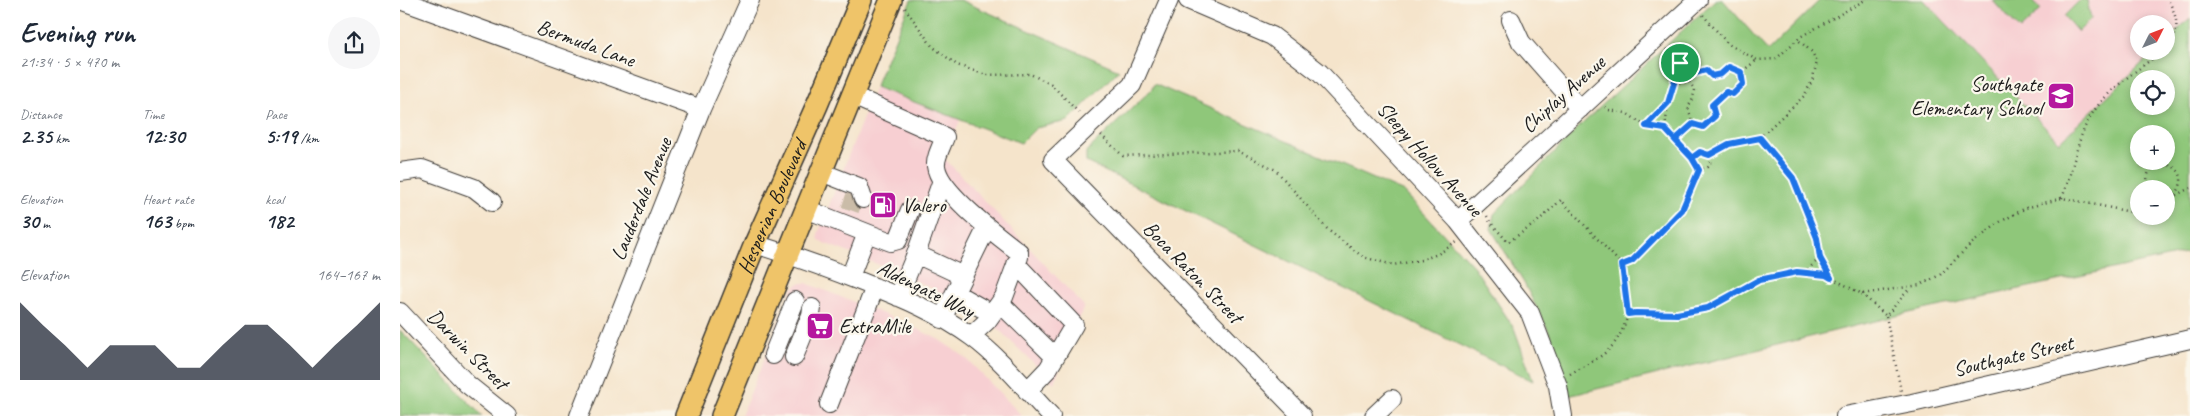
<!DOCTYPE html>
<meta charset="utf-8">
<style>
body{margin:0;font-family:Caveat,sans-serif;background:#f6f6f7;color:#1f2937;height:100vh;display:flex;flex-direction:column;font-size:19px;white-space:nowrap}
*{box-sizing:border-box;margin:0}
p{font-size:16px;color:#747a83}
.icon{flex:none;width:28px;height:28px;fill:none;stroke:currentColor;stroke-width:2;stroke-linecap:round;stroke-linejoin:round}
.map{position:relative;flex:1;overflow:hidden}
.sheet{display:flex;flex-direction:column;background:#fff;width:400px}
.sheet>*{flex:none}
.needle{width:32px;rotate:48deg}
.tools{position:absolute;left:1730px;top:15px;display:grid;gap:10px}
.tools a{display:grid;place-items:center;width:45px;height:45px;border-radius:50%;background:#fff;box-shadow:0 2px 8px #0003;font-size:25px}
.pin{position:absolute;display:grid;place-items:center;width:42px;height:42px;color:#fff;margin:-21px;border:2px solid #fff;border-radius:50%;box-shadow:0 1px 5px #0007}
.round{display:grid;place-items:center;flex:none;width:52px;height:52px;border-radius:26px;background:#f6f6f7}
.summary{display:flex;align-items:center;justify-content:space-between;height:85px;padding:0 20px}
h1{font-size:28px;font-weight:600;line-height:38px}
.figures{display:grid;grid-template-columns:repeat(3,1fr);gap:8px;height:85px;padding:5px 20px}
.figures div{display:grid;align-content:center}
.figures b{font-size:21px;font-weight:600}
.figures small{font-size:14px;font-weight:400}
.figures p{font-size:14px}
.chart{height:140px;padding:10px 20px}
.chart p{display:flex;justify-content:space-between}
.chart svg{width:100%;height:90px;margin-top:5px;fill:#111827;opacity:.7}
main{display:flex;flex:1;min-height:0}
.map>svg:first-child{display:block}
</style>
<main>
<section class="sheet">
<div class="summary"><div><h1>Evening run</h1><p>21:34 · 5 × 470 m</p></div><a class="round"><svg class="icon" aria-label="share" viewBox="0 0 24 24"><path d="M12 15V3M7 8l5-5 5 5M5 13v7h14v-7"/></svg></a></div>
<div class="figures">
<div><p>Distance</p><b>2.35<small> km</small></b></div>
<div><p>Time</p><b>12:30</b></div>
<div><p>Pace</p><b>5:19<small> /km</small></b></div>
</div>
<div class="figures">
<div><p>Elevation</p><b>30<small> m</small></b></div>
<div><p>Heart rate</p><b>163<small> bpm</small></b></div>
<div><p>kcal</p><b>182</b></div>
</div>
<div class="chart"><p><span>Elevation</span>164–167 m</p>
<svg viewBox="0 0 160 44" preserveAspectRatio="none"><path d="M0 44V6L10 17L20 27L30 38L40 27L50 27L60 27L70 38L80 38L90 27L100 17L110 17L120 27L130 38L140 27L150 17L160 6V44z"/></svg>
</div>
</section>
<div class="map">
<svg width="1790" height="416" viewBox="0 0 1790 416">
<rect width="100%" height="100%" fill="#fbf7ec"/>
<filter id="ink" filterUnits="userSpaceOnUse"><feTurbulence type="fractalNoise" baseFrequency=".02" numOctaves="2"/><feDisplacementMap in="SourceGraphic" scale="10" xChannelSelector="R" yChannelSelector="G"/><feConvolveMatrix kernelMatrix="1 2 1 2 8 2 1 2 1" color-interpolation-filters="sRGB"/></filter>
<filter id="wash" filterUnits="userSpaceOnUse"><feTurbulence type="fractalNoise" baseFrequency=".0096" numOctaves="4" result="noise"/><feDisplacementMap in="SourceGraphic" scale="20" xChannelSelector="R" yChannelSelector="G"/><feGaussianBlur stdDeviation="1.12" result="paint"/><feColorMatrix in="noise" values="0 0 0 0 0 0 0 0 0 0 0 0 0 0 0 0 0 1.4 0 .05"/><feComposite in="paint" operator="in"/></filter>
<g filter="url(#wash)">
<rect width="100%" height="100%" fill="#f5e4cb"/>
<path fill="#f7cfd2" d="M1524,0H1790V18L1766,41V24H1739V51H1755L1659,142Z
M475,87L560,120L545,159L684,306L654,383L594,325L560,301L492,270L419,241L418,234Z
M399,283H406L496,319L538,339L565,357L622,416H341L393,288Z"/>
<path fill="#8fc77a" stroke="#56724b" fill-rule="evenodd" d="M511,0H560L719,70L668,121L636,128L621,143L475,87Z
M1315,0H1323L1368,51L1420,0H1524L1659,142L1755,51H1766V41L1790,18V252L1500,315L1168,396L1149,332L1124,283L1091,229L1094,214L1181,125ZM1739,79H1766V106H1739ZM1739,134H1766V161H1739ZM1739,189H1766V216H1739Z
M1592,0H1632L1641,10L1620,30Z
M1680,0H1687L1691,19L1678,32L1664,16Z
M754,84L1004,192L1074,267L1114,328L1133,381L686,162V152L752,89Z
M0,330L82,416H0Z"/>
</g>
<g filter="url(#ink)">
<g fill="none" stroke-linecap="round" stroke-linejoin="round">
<path stroke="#cabca8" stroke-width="18" stroke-dasharray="18 9" stroke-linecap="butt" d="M450,210L455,196"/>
<g stroke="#3d3a36" stroke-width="20">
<path id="minor" d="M0,0L301,109
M769,0L732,85L653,160L902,416
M788,0L872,36L920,73L1058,221L1130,313L1158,386L1163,416
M1111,20L1121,42L1180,109
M453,96L545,137C542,145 535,158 536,166C539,192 597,235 619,252V257L604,297L587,321L571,336
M0,172L22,169L74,188L92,202
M421,172L459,187L463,199
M406,209L467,233L450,277
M1058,221L1298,0
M467,233L491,242L498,240L510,210
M355,244C393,256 430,269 467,284C503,298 541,314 572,337C602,359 626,390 651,416
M516,254L563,276
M616,264L674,325L648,369L627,391
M555,293L592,314
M498,297L516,254L541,183
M600,303L655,357
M0,312L67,384L107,416
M542,319L587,227
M373,355L395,301
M394,357L411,315L412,308
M429,404L475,287
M179,416L301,109L350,0
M974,416L992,399
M1445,416L1512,403L1790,339"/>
</g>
<g stroke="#3d3a36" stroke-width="24">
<g id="major">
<path id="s1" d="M286,416L355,244L417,105L461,0"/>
<path d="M322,416L491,0"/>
</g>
</g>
<path stroke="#3d3a36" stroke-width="2.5" stroke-dasharray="1 4" stroke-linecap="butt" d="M505,8L532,46L557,65L586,75L630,74L651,84L679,113
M1303,15L1328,44L1357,60L1376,59L1400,37L1465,0
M1766,48C1781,33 1778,17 1768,0
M1267,49L1280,63L1268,103
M1280,63L1293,74L1289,82
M1293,74L1306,70L1312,76L1321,74L1329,67L1340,71
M1289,82L1295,90L1292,101L1288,107L1293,125
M1274,83L1289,82
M1205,107L1209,110L1226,113L1246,126
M1265,129L1246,126L1268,103L1265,129L1292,159
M701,135L723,156L838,151L876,170L928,230L963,257L993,265L1021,260L1038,254L1057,242
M1359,138L1404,96L1412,81L1417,62L1412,52L1397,39
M1275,140L1293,125L1303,127L1315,116L1312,105L1326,93L1333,94L1343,84L1341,72L1357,60
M1298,169L1292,159L1300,152L1309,155
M1749,189C1737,156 1789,158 1780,186C1778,193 1773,196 1766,198
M1776,195L1790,188
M1662,198C1671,176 1675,151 1684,129C1699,93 1734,74 1762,51
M1087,216L1090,222L1108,242L1136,223L1161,200L1222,265
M1404,273L1420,258L1431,278
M1462,294L1486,316L1510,288
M1228,315L1222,265L1232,261L1282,210L1299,170L1308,167L1311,161L1309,155L1329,144L1359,138L1393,178L1417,238L1420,258
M1486,316L1501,391
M1170,374C1202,356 1216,352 1228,315L1236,313L1277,315L1308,308L1359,280L1397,272L1426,275L1462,294L1520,285L1540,275L1570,245L1600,222L1626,208L1662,198L1731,212L1739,211"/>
<use href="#minor" stroke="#fff" stroke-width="18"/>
<use href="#major" stroke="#efc469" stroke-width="21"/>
</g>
</g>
<g fill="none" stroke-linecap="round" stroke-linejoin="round" filter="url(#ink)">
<g stroke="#fff" stroke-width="10">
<path id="route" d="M1280,63L1268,103L1246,126L1265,129L1292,158L1300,152L1309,155L1329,144L1360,138L1393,178L1417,238L1420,258L1431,278L1426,275L1397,272L1359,280L1308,308L1277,314L1236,313L1228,314L1222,265L1232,261L1282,210L1299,170L1292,158L1275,140L1293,124L1303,127L1315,116L1312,105L1326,92L1333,94L1343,84L1341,72L1329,67L1321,74L1312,76L1306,70L1293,74L1280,63"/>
</g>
<use href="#route" stroke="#1a73e8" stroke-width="6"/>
</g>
<defs>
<g id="school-square" transform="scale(1.4375)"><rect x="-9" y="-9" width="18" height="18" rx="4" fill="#b5179e" stroke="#fbf7ec"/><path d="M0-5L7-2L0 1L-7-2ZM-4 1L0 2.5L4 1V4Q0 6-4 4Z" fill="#fff"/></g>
<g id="fuel-square" transform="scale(1.4375)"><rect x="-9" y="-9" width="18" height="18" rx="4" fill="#b5179e" stroke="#fbf7ec"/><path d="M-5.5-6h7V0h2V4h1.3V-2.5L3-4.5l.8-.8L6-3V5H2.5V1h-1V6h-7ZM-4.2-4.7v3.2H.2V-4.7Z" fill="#fff"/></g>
<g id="supermarket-square" transform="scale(1.4375)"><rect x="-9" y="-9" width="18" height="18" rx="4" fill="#b5179e" stroke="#fbf7ec"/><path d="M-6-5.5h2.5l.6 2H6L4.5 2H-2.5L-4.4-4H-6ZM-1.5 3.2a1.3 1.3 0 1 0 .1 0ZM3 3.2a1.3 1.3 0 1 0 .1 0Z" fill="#fff"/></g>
</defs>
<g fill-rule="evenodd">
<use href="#school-square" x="1661" y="96"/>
<use href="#fuel-square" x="483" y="205"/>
<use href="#supermarket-square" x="420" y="326"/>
</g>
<g text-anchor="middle" stroke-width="4.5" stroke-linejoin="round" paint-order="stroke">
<g font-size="21" fill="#1c1c1c" stroke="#fbf7ec">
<text transform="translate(186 43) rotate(20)" y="7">Bermuda Lane</text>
<text transform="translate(1163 94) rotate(-42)" y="7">Chiplay Avenue</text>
<text transform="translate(1030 159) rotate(48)" y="7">Sleepy Hollow Avenue</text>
<text transform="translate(241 199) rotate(-68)" y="7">Lauderdale Avenue</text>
<text dy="7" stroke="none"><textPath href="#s1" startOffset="226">Hesperian Boulevard</textPath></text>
<text transform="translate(793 272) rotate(46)" y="7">Boca Raton Street</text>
<text transform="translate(526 289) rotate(26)" y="7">Aldengate Way</text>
<text transform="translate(68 349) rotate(45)" y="7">Darwin Street</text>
<text transform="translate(1613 356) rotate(-13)" y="7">Southgate Street</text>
</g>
<g font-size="21" fill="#1c1c1c" stroke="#fbf7ec" text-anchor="start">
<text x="1642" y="91" text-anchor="end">Southgate<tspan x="1642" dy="24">Elementary School</tspan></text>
<text x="502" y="212">Valero</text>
<text x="439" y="333">ExtraMile</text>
</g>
</g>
</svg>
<div class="tools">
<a><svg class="needle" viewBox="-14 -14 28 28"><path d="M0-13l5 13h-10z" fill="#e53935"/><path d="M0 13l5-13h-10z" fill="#747a83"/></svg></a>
<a><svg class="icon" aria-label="locate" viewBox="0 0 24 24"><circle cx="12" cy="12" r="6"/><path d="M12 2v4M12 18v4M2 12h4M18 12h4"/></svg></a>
<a>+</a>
<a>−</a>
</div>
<div class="pin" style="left:1280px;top:63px;background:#1e9e55"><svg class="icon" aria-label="arrive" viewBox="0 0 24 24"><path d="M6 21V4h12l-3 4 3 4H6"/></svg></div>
</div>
</main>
